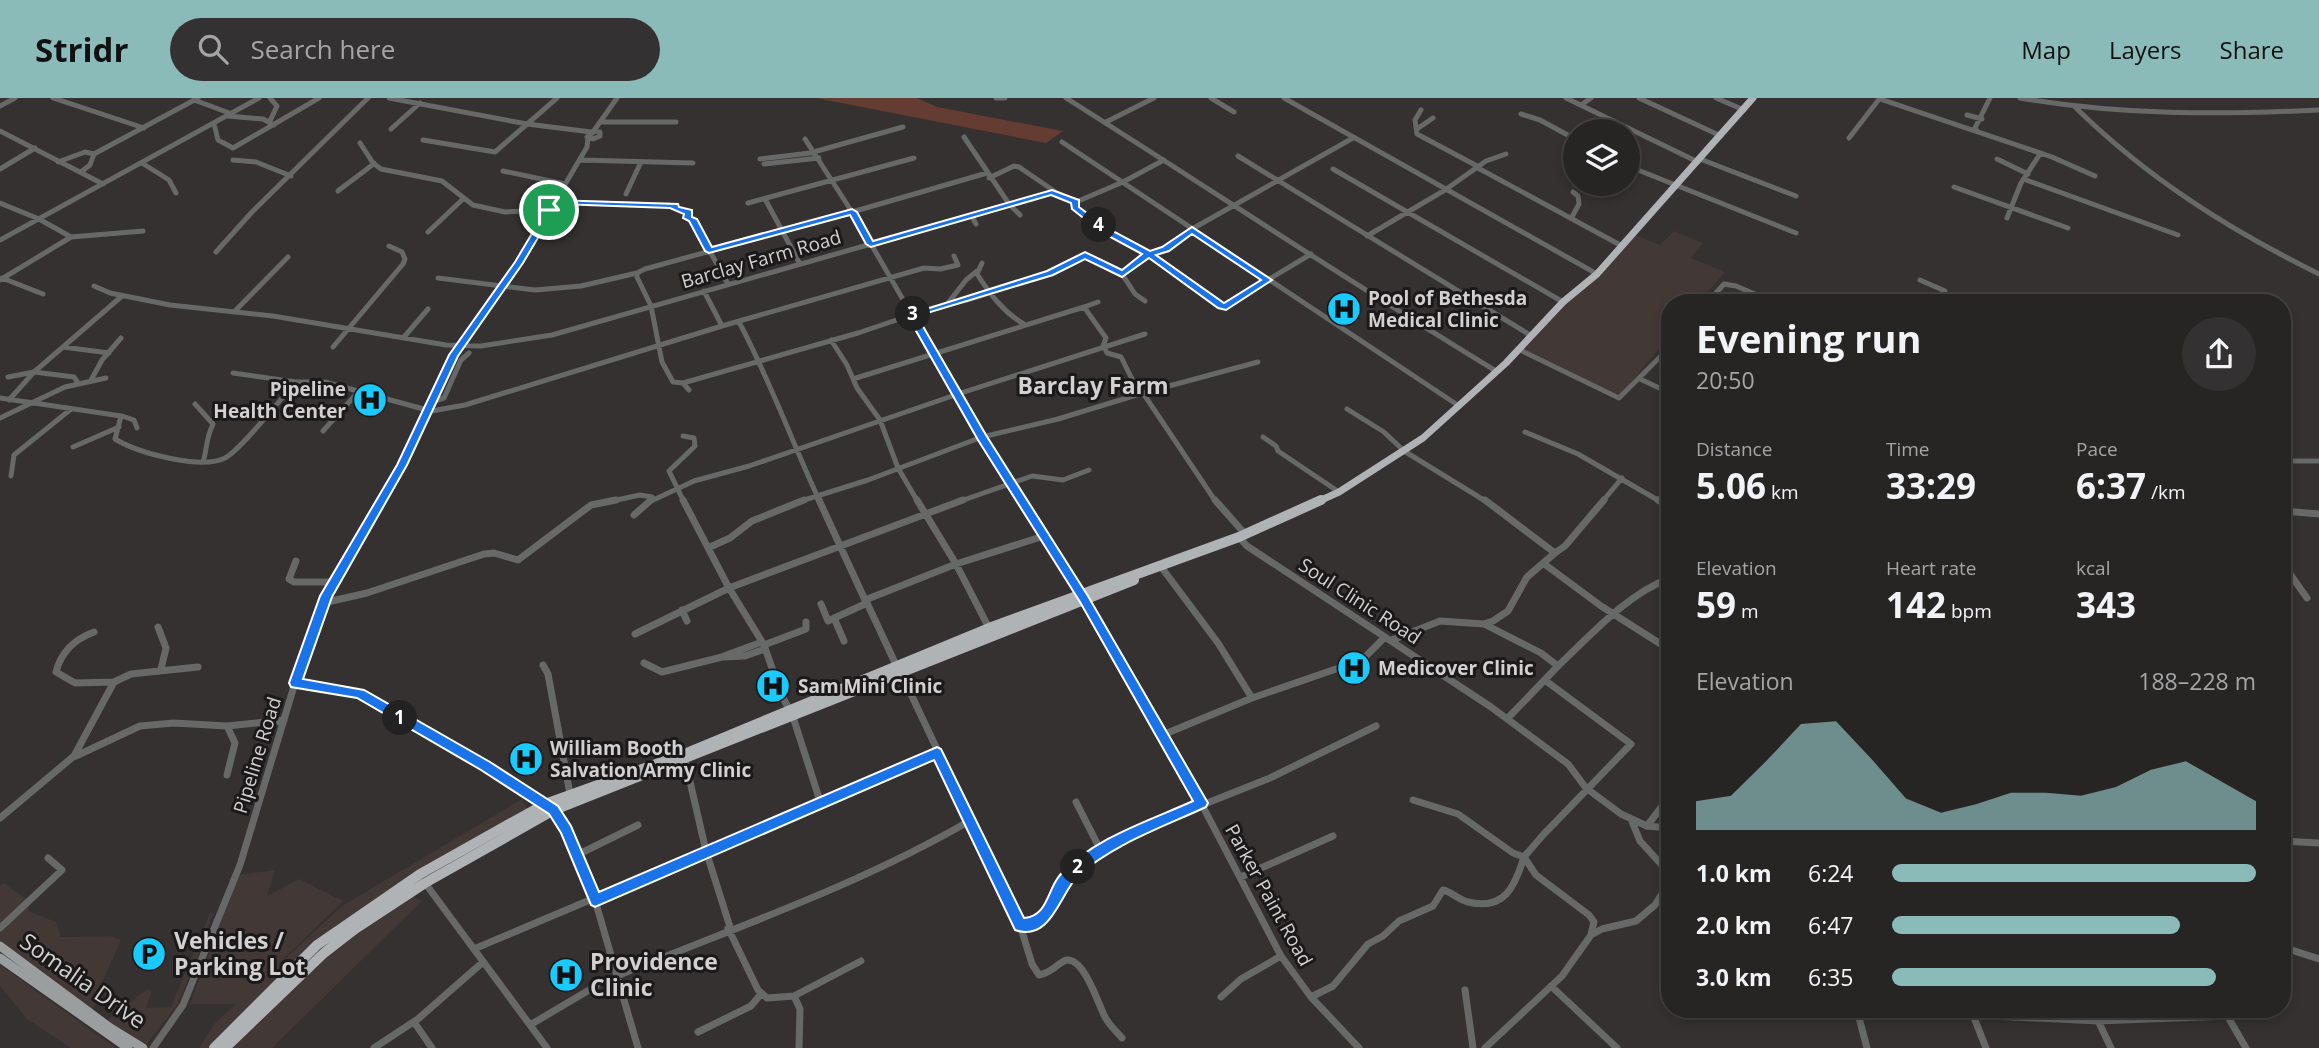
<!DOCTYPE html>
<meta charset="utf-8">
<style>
body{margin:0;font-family:"Open Sans",sans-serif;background:#333131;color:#f1f3f6;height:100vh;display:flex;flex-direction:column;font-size:26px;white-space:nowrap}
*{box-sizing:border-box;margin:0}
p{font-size:23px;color:#a4a5a6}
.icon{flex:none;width:38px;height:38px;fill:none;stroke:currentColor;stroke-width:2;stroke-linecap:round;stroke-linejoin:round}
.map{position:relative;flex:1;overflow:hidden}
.details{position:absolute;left:1661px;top:196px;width:630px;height:724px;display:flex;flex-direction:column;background:#272524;border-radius:28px;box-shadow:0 4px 10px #0003,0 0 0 2px #434241}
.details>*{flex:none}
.controls{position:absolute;left:1563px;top:21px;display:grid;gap:14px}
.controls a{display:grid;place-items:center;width:77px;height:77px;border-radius:50%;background:#272524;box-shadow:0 4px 10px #0003,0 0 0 2px #434241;font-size:35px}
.pin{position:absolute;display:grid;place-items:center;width:60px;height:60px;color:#fff;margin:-30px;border:4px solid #fff;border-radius:50%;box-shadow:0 2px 7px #0007}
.km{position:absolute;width:35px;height:35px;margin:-18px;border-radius:50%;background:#222;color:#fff;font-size:19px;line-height:35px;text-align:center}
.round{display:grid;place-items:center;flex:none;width:74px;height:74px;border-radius:37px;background:#333131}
.summary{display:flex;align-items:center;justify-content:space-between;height:119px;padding:0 35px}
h1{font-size:38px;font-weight:700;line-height:52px}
.stats{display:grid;grid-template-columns:repeat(3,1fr);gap:10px;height:119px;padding:7px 35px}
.stats div{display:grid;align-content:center}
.stats b{font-size:35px;font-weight:700}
.stats small{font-size:19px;font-weight:400}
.stats p{font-size:19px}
.chart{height:196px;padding:14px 35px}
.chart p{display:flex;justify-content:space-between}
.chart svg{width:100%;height:126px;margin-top:7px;fill:#8bbbb9;opacity:.7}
ul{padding:0 35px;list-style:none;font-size:23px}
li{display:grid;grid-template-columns:112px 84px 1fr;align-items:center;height:52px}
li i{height:18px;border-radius:9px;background:#8bbbb9}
header{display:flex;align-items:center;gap:42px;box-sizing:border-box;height:98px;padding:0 35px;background:#8bbbb9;color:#111}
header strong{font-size:33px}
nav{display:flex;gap:38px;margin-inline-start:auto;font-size:24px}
.search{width:490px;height:63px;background:#333131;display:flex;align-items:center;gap:18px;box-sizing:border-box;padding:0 24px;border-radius:38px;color:#a4a5a6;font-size:26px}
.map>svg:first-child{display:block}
</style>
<header>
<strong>Stridr</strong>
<div class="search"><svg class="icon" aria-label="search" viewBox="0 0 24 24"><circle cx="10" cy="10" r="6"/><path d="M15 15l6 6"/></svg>Search here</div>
<nav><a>Map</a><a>Layers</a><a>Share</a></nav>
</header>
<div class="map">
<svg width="2319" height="950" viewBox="0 0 2319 950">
<rect width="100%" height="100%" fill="#343130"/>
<path fill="#423835" d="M1674,133L1703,145L1691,160L1725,174L1698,205H1670L1669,239L1620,297L1521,251L1631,135L1660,147Z
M522,701L527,710L543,714L337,831L208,950H199L215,925L236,906H190L238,777L275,772L267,798L299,781L343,803L260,884L342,808Z
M4,785L30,804L28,813L56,824L61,839L111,838L121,842L100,889L110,890L89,915L0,854V788Z
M405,794L422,803L272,950H228L315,857Z
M210,815H213L199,856L177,907L144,950H133L101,928L147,891L152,893L146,910L171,909Z
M0,867L3,869L116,950H71L27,921L0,888Z"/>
<path fill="#643c31" d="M816,0H917L937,9L1063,33L1046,45Z"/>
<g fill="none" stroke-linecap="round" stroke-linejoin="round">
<path stroke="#676969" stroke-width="5" d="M53,0L144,30
M270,0L277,8L270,23
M389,0L527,26L591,34
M996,0H1005
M1066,0C1210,91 1351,185 1496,273
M1211,0L1234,14
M1284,0L1597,176
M1566,0L1698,64
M1639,0L1721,38
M1716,0L1744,12
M2020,0C2119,17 2218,17 2319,12
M1880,1L2052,59L2095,78
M194,2L232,16
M1581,7L1591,0
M0,8L15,0
M2074,8C2147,80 2228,131 2319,176
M1421,12L1415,22L1417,36L1479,69
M1521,16L1540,22L1575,41
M1967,17L1982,21
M228,18L263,21L274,27
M601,24H676
M1106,24L1154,0
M214,26L218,42L233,50L319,0
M391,31L420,5
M1417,31L1433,20
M0,33L103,86
M595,33L600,34V38L593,41L587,39Z
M1977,33L1975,30L1990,0
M593,34L617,0
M964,39L1009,106L1020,117
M1849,40L1880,0
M805,41L852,114L987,75
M423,42L495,54L557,0
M1062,44L1459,308
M360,45L373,65L381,71L442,83L473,107L505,114L549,112
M1238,58L1530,237
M760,61L810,55L903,29
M1700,61L1796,98
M1997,61L2028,76
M233,62L256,64L291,78
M580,62L693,65
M58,64L85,54L94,56
M142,65L169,82L176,95
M764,66L819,60
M1628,68L1796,135
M1478,70L1622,148
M0,71L35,50
M1333,71L1563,204
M503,73L565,86
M81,74L90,67L94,56L198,0
M989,80L1014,68L1019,69L1057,95
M2026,82L2178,137
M1954,89L2068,130
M338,93C345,87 371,69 374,65
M626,96L641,64
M765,101L800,166
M555,104L669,107L689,114L687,120L692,121L728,186
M1076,104L1075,109L1104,132L1149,156L1223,209L1311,156
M0,105L39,121L71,139L143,133
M748,105L914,60
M971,117L976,126
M1572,119L1579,106L1578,98L1573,94
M2007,120L2021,85L2040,56
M428,134L463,101
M1367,138L1445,92L1486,63L1506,56
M0,142L259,0
M216,154L252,114L368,0
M982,165L977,176C990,196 1003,214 1024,226
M1122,176L1149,156L1165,151L1192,131L1353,40
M2,180L43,196
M438,180L535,192L581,188L637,175
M0,182L71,139
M1920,182L1945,193L1938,205
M94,188L110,195L170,207L273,218L446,247L481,248L552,237L871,146L982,339L1023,404
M704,193L722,228L924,170L940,171L958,167L954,158
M948,205L966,182L977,173
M1707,205L1724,186L1736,188L1776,205
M1842,205L1846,200
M1084,209L1098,204
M234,214L288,159
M739,224C770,282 792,344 820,404
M404,239L428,211
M831,242L847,267L857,290L880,322L898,370L918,404
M63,249L109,255
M333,249L403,166L405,161L402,154L389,148
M1104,249L1107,255L1121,259L1135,287L1143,295L1258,264
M1518,251L1619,300L1670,249
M233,275L296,284
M8,279L34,274L74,279L78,285
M853,281L1084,209L1106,240L1103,248
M1640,281L1670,295
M91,282L102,262L121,240
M683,285L858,235L929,211L971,201L1050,175L1085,157L1122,176L1135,196L1145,203
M689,292L683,285L673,284L662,264L651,208L637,179V175L645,171L852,114L871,146L1045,96L1057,95L1076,104L1123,84L1164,62
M0,300L121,318L115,341C138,355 201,372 225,360C240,353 282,299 296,284H325L427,312
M9,302L34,274L122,198
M431,304L444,300L461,262L469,255
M195,306L213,326C205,343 208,348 203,364
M1347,311L1384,334L1404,353L1487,404
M426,314L465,307L722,228
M122,318L134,322L137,330
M0,320L65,289L106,280
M323,333L360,292
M1525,334L1578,356L1661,404
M683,338L694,340L695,348L669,373L684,404
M1263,339L1276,348L1278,353L1339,394
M73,349L119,329
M2282,363H2319
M11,378L14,357L71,311
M381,404L402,367L453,257L519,165L587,49L588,40
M607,404L640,397L652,399
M649,404L694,383L749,368L958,296L1145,236
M798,404L868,382L982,339L1058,321L1143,295L1216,404
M958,404L1032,378L1063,382L1089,372
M1602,404L1622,380"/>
<path stroke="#676969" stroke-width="7" d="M683,402L729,490L764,547L781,596L790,613
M819,402L865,502
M917,402L956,466L989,530
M1022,402L1084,501L1201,705L1281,858L1311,899L1359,950
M1215,402L1245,436
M1658,402L1670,409
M2282,413L2319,416
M634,417L651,402
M1239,439L1247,448L1491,609L1568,666L1586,690L1621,716L1647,728L1670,730
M710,449L730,440L752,423L804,402
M1555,455L1565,448L1604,402
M296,463L289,481L294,484H334
M1543,465L1601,508L1670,552
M2282,465L2307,500
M1162,470L1218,545L1252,600
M323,505L367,495L484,456L494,455L518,462L591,407L616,402
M867,505L897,569
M821,506L828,523L867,505L865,502L956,466L1044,438
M682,512L687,523
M834,520L844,543
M1484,526L1541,555L1558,568L1507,621
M158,529L166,550L161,571
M94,534C75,541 61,554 56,574L75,585L114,584
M635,536L729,490L963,402
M1392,542L1440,523L1484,526L1493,523L1508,513L1527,479L1555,455L1485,402
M764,547L806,531V524
M724,558L762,544
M644,565L662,574L722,559L745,558L765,551
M543,567L548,576L570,696
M1558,568C1591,537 1627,496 1670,480
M901,575L1020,827L1031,825L1045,817L1069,776L1102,752L1162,723L1270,680L1376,628
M295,585L360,595L486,668L554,712L567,732L595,802L617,878C736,829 860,787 971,722
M793,619L820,703
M227,628L235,645L227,677
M1160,638L1252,600L1362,562L1385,539
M76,658L140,628L174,625L227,628L284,622
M685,662L706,753L730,829
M1413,702L1458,716L1513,755L1524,759L1543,737L1631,646L1546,583
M1076,704L1101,753
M0,720L74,658L114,584L131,576L198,569
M1631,721L1640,743L1670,776
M1647,728L1670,698
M2282,743L2319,745
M577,757L638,727
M1524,759L1536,777L1589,817L1594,824L1591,836
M1241,779L1333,738
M425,785L547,950
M1020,827L1032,866L1039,877C1053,875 1059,863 1067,862C1085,861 1098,906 1105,919C1109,927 1116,933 1122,940
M0,830L62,772L48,760
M728,830L758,892L767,900L794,898L861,863
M2282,849L2319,861
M474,851L937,655
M617,878L638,950
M1551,888L1617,950
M1465,892L1473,950
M794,898L800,911L799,950
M1221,899L1241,881L1281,858
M1311,899L1333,888L1368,846L1383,838L1399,823L1433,808L1443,792C1452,794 1459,802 1468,804C1505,813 1515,788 1524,759
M1857,912L1867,950
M1971,912L1986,950
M2093,912L2111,950
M2224,912L2246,950
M1859,918L1973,917L2098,923L2227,918
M414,924L432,950
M530,927L596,888
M698,934L751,908L761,896
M153,950L183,907L240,767L295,585L326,498L382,402
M374,950L418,921L483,864
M1485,950L1562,878L1591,837L1602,831L1636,823L1655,807L1670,783"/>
<path stroke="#9b9e9f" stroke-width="9" d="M0,848L109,929L143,950
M0,860L128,950"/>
<path stroke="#b0b3b5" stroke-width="7" d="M1317,404L1339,394L1423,340L1506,265L1563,204L1597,176L1753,0"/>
<path stroke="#b0b3b5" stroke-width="10" d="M214,950L317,847L420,776L545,706L684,656L989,530L1239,439L1321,402
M225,950L324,855L355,831L425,785L554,712L1134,482"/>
</g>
<path fill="#1a73e8" stroke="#fff" stroke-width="2" fill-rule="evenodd" d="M1052,92L1079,102V109L1107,130L1150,153L1162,149L1192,129L1272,182L1226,212L1218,210L1149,160L1122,179L1085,161L1053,177L917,218L986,337L1088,498L1208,705L1206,709C1163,729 1113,746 1078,778C1060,795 1051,845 1015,832L934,662L595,809L591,807L561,735L549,716L481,672L357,600L291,589L289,585L320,498L397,367L449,257L515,164L552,102L678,106L679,109L692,112V119L697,121L712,149L852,111L857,114L873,143ZM1051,97L1071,105L1072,111L1101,134L1142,156L1122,172L1085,154L1047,173L907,217L978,342L1080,504L1193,703C1149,723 1093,740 1060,777C1047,792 1048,818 1024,820L941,651L937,649L599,794L571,728L558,708L490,664L364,592L303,581L332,499L407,367L458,258L523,165L558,106L670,110L684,116L683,120L689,123L705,153L709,155L850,117L866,146L871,149ZM1192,136L1261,182L1224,205L1156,157L1169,153Z"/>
<defs>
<g id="hospital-disc" transform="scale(1.75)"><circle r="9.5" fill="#19cafc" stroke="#1b1919"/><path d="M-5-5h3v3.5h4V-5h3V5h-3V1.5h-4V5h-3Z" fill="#111"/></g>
<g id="parking-disc" transform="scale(1.75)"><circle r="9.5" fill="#19cafc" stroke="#1b1919"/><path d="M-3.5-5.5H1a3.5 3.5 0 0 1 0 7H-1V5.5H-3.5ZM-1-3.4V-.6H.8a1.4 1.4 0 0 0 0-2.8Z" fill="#111"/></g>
</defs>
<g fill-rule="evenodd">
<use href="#hospital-disc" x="1344" y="211"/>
<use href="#hospital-disc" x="370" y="302"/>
<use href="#hospital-disc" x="1354" y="570"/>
<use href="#hospital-disc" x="773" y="588"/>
<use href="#hospital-disc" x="526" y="661"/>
<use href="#parking-disc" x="149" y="856"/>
<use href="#hospital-disc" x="566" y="877"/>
</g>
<g text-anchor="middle" stroke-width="6" stroke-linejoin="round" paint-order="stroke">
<g font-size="19" fill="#d2d0d0" stroke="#1b1919">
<text transform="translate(761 161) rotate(-16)" y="7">Barclay Farm Road</text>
<text transform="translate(1360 503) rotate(33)" y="7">Soul Clinic Road</text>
<text transform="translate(257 657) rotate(-73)" y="7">Pipeline Road</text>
<text transform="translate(1269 797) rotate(61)" y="7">Parker Paint Road</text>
</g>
<g font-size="19" font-weight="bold" fill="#d2d0d0" stroke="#1b1919" text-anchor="start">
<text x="1368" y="207">Pool of Bethesda<tspan x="1368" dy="22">Medical Clinic</tspan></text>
<text x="346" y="298" text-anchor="end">Pipeline<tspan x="346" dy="22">Health Center</tspan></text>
<text x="1378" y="577">Medicover Clinic</text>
<text x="798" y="595">Sam Mini Clinic</text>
<text x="550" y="657">William Booth<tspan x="550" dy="22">Salvation Army Clinic</tspan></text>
</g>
<g font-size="23" font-weight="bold" fill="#d2d0d0" stroke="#1b1919">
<text x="1093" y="296">Barclay Farm</text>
</g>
<g font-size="23" font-weight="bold" fill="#d2d0d0" stroke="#1b1919" text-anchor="start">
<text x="174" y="851">Vehicles /<tspan x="174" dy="26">Parking Lot</tspan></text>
<text x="590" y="872">Providence<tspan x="590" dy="26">Clinic</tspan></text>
</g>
<g font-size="23" fill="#d2d0d0" stroke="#1b1919">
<text transform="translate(83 883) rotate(35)" y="8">Somalia Drive</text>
</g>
</g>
</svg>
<div class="controls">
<a><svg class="icon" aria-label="layers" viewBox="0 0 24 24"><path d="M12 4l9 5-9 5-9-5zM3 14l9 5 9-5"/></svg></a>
</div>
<div class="pin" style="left:549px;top:112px;background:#1e9e55"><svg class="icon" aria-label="arrive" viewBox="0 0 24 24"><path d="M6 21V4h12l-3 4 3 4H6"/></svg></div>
<b class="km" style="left:400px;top:620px">1</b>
<b class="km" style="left:1078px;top:769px">2</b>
<b class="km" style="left:913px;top:216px">3</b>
<b class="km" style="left:1099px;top:127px">4</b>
<section class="details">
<div class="summary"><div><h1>Evening run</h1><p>20:50</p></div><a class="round"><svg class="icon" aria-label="share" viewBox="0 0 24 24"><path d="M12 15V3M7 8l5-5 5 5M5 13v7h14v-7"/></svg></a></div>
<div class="stats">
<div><p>Distance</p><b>5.06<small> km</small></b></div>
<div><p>Time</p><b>33:29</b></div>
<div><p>Pace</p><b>6:37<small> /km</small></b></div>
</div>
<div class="stats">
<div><p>Elevation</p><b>59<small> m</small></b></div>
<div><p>Heart rate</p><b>142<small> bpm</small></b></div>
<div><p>kcal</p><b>343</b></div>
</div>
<div class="chart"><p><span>Elevation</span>188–228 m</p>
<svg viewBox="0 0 160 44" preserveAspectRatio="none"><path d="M0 44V34L10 32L20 20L30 7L40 6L50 19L60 33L70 38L80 35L90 31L100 31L110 32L120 29L130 23L140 20L150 27L160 34V44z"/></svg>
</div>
<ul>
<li><b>1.0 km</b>6:24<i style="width:100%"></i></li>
<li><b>2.0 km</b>6:47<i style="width:79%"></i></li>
<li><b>3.0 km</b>6:35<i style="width:89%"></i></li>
</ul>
</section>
</div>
